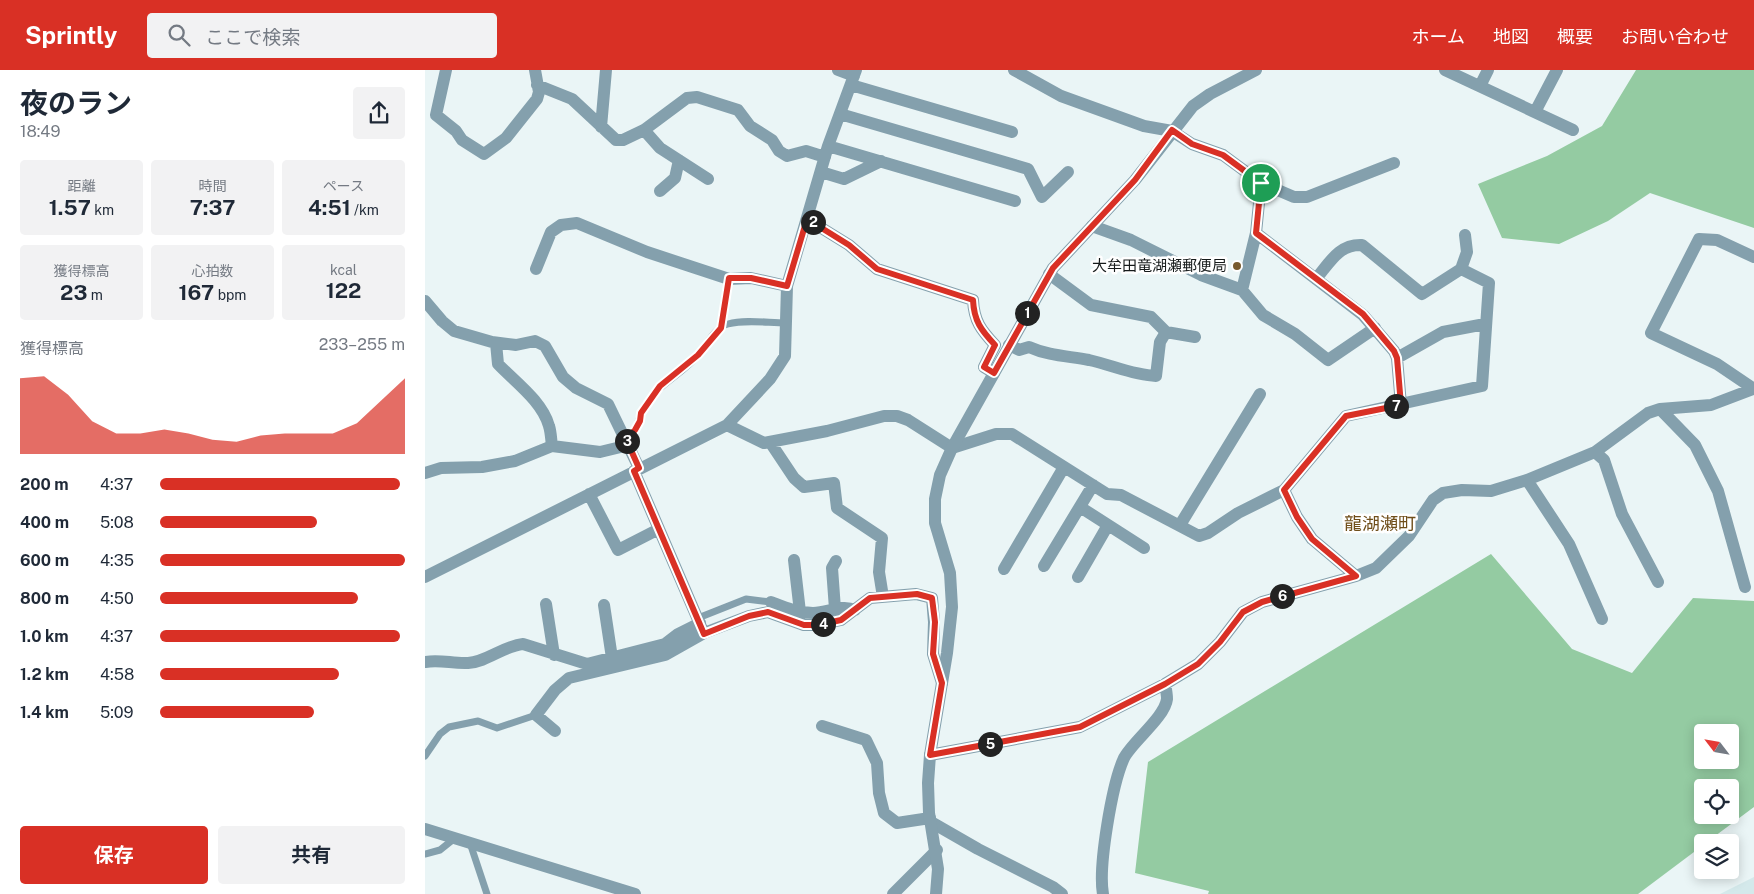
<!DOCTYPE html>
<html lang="ja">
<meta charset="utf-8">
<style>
body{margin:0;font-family:"Public Sans","Noto Sans JP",sans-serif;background:#f2f2f3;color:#1f2937;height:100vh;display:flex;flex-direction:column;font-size:19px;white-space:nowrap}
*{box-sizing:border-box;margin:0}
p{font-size:16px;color:#747a83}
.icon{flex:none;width:28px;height:28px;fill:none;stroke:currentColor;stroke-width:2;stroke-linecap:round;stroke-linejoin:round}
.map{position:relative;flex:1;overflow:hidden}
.side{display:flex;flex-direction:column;background:#fff;width:425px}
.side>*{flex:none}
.needle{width:32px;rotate:301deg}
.buttons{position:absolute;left:1269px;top:654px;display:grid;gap:10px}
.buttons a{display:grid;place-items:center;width:45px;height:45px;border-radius:5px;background:#fff;box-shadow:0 2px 12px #0003;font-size:25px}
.pin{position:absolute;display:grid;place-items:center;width:42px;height:42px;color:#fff;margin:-21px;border:2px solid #fff;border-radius:50%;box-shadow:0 1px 5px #0007}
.km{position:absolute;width:25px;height:25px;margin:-12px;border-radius:50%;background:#222;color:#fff;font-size:14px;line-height:25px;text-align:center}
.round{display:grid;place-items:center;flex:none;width:52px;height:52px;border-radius:5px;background:#f2f2f3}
.head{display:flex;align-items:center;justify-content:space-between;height:85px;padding:0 20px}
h1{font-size:28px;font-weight:700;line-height:38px}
.metrics{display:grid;grid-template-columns:repeat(3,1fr);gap:8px;height:85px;padding:5px 20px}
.metrics div{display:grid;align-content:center;border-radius:5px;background:#f2f2f3;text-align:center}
.metrics b{font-size:21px;font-weight:700}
.metrics small{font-size:14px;font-weight:400}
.metrics p{font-size:14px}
.chart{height:140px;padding:10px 20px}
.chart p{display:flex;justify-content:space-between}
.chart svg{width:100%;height:90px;margin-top:5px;fill:#d93025;opacity:.7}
.primary-button{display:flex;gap:10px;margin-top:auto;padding:10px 20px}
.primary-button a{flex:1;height:58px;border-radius:5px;background:#d93025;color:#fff;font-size:20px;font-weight:700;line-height:58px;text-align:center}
.primary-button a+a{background:#f2f2f3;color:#1f2937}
ul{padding:0 20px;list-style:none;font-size:16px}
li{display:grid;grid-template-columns:80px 60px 1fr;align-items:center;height:38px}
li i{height:12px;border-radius:6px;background:#d93025}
header{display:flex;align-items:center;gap:30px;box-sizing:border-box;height:70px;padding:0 25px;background:#d93025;color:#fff}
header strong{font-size:24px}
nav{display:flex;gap:28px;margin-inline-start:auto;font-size:18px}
.search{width:350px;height:45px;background:#f2f2f3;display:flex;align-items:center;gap:12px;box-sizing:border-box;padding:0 18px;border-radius:5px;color:#747a83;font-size:19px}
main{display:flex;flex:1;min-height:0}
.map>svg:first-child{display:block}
</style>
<header>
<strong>Sprintly</strong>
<div class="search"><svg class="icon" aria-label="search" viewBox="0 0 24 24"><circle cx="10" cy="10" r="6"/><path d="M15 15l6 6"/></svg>ここで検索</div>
<nav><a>ホーム</a><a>地図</a><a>概要</a><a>お問い合わせ</a></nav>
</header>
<main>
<section class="side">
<div class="head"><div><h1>夜のラン</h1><p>18:49</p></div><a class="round"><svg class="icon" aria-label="share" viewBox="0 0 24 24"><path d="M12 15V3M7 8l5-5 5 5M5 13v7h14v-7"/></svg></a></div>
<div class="metrics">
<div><p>距離</p><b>1.57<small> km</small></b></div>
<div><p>時間</p><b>7:37</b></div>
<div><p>ペース</p><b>4:51<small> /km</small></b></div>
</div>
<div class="metrics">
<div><p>獲得標高</p><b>23<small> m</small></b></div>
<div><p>心拍数</p><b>167<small> bpm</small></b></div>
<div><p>kcal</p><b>122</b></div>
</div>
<div class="chart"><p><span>獲得標高</span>233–255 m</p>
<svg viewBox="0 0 160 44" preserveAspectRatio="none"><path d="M0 44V7L10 6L20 15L30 28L40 34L50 34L60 32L70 34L80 37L90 38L100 35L110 34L120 34L130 34L140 29L150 18L160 7V44z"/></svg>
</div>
<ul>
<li><b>200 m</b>4:37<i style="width:98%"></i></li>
<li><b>400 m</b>5:08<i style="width:64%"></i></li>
<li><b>600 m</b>4:35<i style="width:100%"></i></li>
<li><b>800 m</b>4:50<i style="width:81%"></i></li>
<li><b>1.0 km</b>4:37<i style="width:98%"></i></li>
<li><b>1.2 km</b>4:58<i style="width:73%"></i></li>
<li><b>1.4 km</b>5:09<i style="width:63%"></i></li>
</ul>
<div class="primary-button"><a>保存</a><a>共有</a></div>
</section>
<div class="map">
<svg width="1329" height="824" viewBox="0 0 1329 824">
<rect width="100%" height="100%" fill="#eaf5f6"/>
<path fill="#d4e9eb" d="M1329,807V824H1295Z"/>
<path fill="#94cba2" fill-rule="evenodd" d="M1211,0H1329V158L1225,123L1183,151L1134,174L1077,168L1053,114L1122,86L1177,56Z
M1066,484L1147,579L1207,603L1268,528L1329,531V737L1282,772H1278L1277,776L1213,824H783L784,821L710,803L723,692ZM1278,662H1305V690H1278ZM1278,718H1305V745H1278Z"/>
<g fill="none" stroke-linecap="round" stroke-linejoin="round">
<path stroke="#84a0ad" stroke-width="7" d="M296,257L304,209
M201,369C217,354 211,349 221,334C235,313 259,303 274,284C283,273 289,258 303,254C321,249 343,253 361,253
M273,548L321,529L346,532
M0,686L15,664L24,657L53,651L72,658L111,645
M45,773L62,824
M0,784L15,780L30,768"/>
<path stroke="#84a0ad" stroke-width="12" d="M21,0L11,45L31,61L37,70L59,84L81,68L112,29L114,22L110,0
M413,0L429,6
M589,0L636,26L719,56L747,61L767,74L798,85L836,113L831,163L817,220
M1020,0L1148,60
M112,15L147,29L191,70H198L219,60L262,28L272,27L313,40L325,56L347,70L354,81L362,86L381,81L400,87
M426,15L587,62
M1055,16L1063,0
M1110,42L1132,0
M415,44L603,99L617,127L643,102
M176,57L181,0
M219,60L235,78L283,109
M403,76L590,131
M396,102L419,109L456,91
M836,113L869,127H882L969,93
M235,121L250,108L254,90
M382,149L424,175L452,199L548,230C549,251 556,260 570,275L559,297L569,303
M667,156L706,170L776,205L817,220L838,245L870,264L903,290L950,258
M831,163L938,245L969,281L972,288L976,335
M1329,187L1292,170L1274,169L1226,263L1292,294L1329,319
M111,199L126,162L136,155L152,153L222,182L304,209L326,208L362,216
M624,204L666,235L726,247L741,262
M891,209C905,192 914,174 937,175L997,224L1036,199
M0,231L17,251L29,261L67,272L91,275L110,271L120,276L138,307L151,318L183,334L214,398
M71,273L73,294C90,312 117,331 124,356C126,362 126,369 127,376
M584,275L594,280L604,277C624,286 643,286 664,290C687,295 708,305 731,306L735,272L741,262L770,267
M972,288L1018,262L1060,254
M1235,339L1270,375L1293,421L1320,517
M302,355L339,373L402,361L459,346H472L483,350L527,378L571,364H587L682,424L696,425L774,466L783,463L813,443L859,420L921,346L1057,316L1064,213L1036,199L1042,182L1040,165
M345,372L369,408L379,417L409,413L412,438L457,468L454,502L458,527
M1170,382L1179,390L1197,444L1233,512
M209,401L277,559
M0,403L16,398L57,397L90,391L127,376L175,382L204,375
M1102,410L1144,474L1177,549
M859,420L872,447L887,469L931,506
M164,424L193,480L234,459
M655,437L719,478
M755,455L835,324
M369,490L375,542
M619,496L668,415
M579,499L639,397
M0,507L302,355L345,309L360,286L362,216L403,76L431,0
M653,507L683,455
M346,532C359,537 373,543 388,543C403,543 416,534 430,540
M121,534L129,585
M179,535L187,588
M410,539L407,498L411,491
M0,592C15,589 28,594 43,593C62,592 78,576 98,574L162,594L240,574L253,564L275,553
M397,656L441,670L452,693L454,723L459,743L472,753L505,748
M130,661L111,645L130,620L144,608L240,585L279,563L324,546L343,542L379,555H393L416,550L445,528L491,524L507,528L509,552L508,584L517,613
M505,685L655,657L740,614L773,594L795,572L818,542L837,532L931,506L951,498L984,466L1008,430L1018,423L1037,420L1066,421L1102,410L1170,382L1223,343L1235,339L1286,335L1328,319
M506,752L553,779L628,817L637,824
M468,824L512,780
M678,824C673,797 687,714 699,688C707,672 740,647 742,629C742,625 741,619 740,614"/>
<path stroke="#84a0ad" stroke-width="12" d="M0,759L210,824
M511,824L513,799L504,743L503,713L505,685L522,583L527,537L525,503L510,453V429L515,405L527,378L628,198L710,110L768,36L785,24L831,0"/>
</g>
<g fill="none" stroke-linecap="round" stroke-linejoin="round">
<g stroke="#fff" stroke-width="10">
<path id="route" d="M747,60L767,74L798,85L836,113L831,163L938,244L969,281L972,288L976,335L921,346L859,420L872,447L887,469L931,506L837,532L818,542L795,572L773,594L740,614L655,657L505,685L517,613L508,584L510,552L507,528L492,524L445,528L416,550L393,555H379L343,542L324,546L279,564L209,401L214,398L201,369L210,360L215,351L216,343L235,316L273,285L296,258L304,208H326L362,216L382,149L424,175L452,199L548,230C549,251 556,260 570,275L559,297L569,303L628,198L710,110Z"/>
</g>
<use href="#route" stroke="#d93025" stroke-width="6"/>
</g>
<circle fill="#775a2e" stroke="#fff" stroke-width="2" cx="812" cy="196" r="5"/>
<g text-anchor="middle" stroke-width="5" stroke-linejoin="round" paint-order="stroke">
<g font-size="15" fill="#161a1a" stroke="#fff" text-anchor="end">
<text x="802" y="201">大牟田竜湖瀬郵便局</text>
</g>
<g font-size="18" fill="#6f4e1a" stroke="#fff">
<text x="955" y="460">龍湖瀬町</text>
</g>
</g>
</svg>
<div class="buttons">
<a><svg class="needle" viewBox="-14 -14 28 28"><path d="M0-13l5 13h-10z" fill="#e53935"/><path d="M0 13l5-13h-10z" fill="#747a83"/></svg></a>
<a><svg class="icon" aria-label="locate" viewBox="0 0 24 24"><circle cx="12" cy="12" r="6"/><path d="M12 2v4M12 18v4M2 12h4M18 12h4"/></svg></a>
<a><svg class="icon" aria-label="layers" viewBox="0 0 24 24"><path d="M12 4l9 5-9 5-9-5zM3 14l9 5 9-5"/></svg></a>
</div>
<div class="pin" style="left:836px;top:113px;background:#1e9e55"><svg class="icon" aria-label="arrive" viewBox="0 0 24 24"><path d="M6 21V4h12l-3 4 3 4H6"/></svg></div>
<b class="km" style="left:602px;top:243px">1</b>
<b class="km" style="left:388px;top:152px">2</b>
<b class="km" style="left:202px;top:371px">3</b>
<b class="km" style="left:398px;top:554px">4</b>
<b class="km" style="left:565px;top:674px">5</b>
<b class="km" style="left:857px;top:526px">6</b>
<b class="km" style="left:971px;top:336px">7</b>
</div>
</main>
